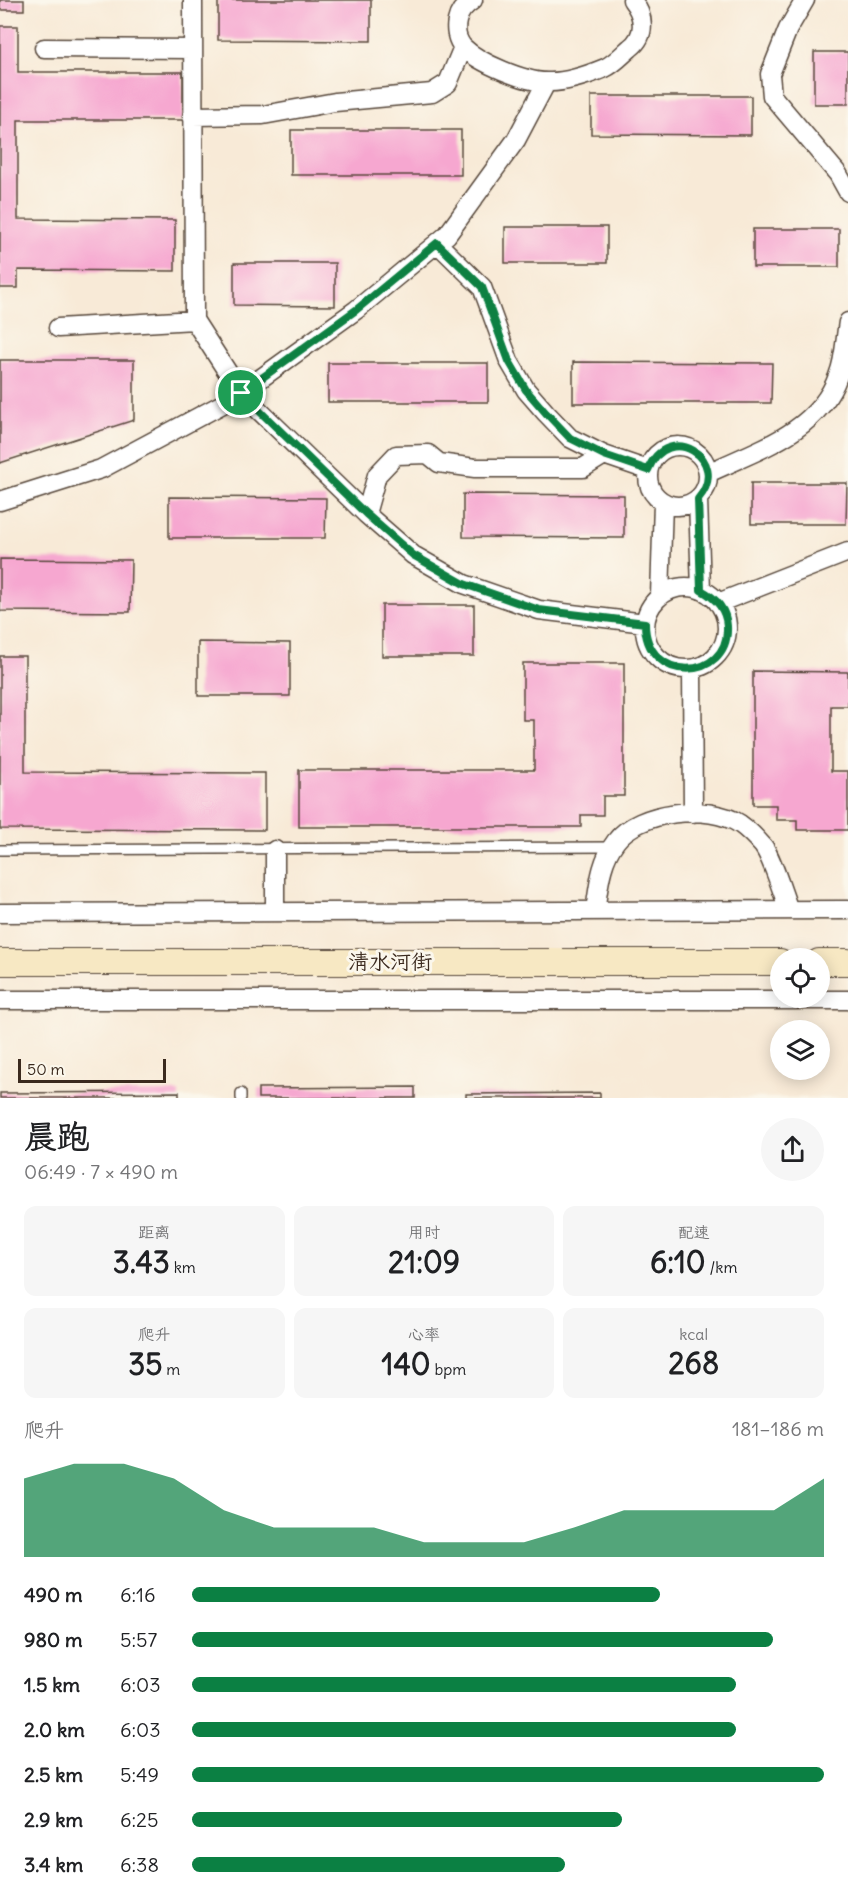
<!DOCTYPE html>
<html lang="zh">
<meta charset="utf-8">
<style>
body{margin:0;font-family:Delius,"LXGW WenKai TC",sans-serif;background:#f6f6f6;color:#202124;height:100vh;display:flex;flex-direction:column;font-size:22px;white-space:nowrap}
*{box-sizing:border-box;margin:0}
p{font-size:20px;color:#757577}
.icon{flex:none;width:33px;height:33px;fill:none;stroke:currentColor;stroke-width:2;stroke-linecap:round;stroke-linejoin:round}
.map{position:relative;height:1098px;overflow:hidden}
.side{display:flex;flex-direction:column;background:#fff;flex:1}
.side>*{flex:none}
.buttons{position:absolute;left:770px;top:948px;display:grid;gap:12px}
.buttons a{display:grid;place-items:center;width:60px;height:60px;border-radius:50%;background:#fff;box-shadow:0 3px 15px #0003;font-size:30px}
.scale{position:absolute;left:18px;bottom:15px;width:148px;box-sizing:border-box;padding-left:6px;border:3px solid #3b2a1e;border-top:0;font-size:16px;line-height:21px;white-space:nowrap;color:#3b2a1e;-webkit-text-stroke:4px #fbf7ec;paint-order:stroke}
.pin{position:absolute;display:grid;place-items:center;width:51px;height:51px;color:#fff;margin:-26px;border:3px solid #fff;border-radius:50%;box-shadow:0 2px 6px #0007}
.round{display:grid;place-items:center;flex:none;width:63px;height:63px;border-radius:32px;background:#f6f6f6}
.headline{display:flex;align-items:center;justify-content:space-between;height:102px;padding:0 24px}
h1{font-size:33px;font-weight:800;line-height:45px}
.stats{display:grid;grid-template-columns:repeat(3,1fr);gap:9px;height:102px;padding:6px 24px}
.stats div{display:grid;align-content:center;border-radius:12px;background:#f6f6f6;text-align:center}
.stats b{font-size:30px;font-weight:800}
.stats small{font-size:16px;font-weight:400}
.stats p{font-size:16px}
.chart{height:168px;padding:12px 24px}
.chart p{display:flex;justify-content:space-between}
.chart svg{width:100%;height:108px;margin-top:6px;fill:#0b8043;opacity:.7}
ul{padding:0 24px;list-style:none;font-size:20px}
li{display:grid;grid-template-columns:96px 72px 1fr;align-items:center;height:45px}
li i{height:15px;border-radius:8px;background:#0b8043}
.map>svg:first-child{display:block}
</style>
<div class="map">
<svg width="848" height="1098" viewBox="0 0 848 1098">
<rect width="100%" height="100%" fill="#fbf7ec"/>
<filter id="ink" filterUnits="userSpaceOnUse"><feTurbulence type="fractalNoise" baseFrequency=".0167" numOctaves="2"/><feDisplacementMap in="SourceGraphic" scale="12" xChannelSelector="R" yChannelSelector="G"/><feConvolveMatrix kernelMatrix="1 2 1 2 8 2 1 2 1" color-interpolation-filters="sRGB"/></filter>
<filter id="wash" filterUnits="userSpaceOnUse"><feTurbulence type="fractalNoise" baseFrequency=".008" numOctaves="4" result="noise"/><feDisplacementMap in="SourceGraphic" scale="24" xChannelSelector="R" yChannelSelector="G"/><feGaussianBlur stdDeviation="1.35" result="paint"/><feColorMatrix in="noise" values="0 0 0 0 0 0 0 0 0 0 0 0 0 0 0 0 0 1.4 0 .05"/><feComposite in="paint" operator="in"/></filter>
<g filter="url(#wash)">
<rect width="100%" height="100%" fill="#f8ead7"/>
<g id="blocks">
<path fill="#f6a7d0" d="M0,0H24V10H0Z
M218,0H371V41L218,40Z
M0,26H18V72H183V120H18V219L175,220V271L18,270V288H0Z
M814,52H848V104H814Z
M591,96H751V135L591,134Z
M291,130H461V175H291Z
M505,227H607V263H505Z
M753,229H839V267H753Z
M234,263H335V306L234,305Z
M0,360H134V420L0,463Z
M573,362L772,363L771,403H573Z
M328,363H488V402H328Z
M751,483H847L846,524H751Z
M463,494L624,495V538L463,537Z
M169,497L326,498L325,538H169Z
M0,559L131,560L130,612L0,611Z
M382,605H474V656H382Z
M198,642L290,643V696H198Z
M0,656H25V772L265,773V830L0,829Z
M523,663H624V796H603V815H581V827H299V770H534V720H523Z
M753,671L848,672V706H831V771H848V830H797V820H776V805H753Z
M415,1087V1098H258V1088Z
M179,1092V1098H0V1093Z
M600,1093V1098H466V1094Z"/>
</g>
</g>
<g filter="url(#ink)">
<use href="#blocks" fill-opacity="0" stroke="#57473a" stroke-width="1.5"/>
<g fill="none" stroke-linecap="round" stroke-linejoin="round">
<g stroke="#57473a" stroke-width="12">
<path id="lane" d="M0,850L612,847
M241,1093V1098"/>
</g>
<g stroke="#57473a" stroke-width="21">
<path id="street" d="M193,0L194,320L241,393L366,514L413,555L464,584L539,610L645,623
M473,0C465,5 459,11 457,21C455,30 457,40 463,47C479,63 525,82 547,82C565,83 588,75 605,68C614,64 622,55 630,48C647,35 644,15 632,0
M805,0L788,29L770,74L772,96L838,174L848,192
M44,48L193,49
M192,116L263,115L335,102L432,93L448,83L463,47
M437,243L482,287L509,361L526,390L546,413L570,438L604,455L648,470
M58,328L194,320
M648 476a30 30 0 1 1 60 0a30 30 0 1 1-60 0Z
M708,473C757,450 818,432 838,376C845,359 845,340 848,322
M698,499L701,590
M0,501L101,469L232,399L356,310L447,235L516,140L546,83
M366,514L377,475L396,455L428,454L439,463L475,468H583L604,455
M645 628a41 41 0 1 1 82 0a41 41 0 1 1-82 0Z
M660,596L663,503
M718,603L848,552
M692,669L693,813
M275,850V912
M595,911C599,886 600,862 616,841C638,811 709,803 740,824C747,829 757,839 763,846C772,857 783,895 789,910
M0,913L848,910
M0,1000H848"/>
</g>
<g stroke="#57473a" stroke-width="28">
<path id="secondary" d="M0,962H780
M819,962H848"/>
</g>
<use href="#lane" stroke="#fff" stroke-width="9"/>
<use href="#street" stroke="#fff" stroke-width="18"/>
<use href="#secondary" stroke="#f7e8c3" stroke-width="26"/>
</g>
</g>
<g fill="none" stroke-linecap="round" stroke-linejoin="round" filter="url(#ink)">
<g stroke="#fff" stroke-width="12">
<path id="route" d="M437,243L482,287L509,361L526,390L546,413L570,438L604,455L648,470C668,420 732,459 698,499L701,590C716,598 726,609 727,626C730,682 645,685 645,623L539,610L464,584L413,555L366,514L241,393L356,310Z"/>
</g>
<use href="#route" stroke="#0b8043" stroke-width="8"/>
</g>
<g text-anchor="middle" stroke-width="6" stroke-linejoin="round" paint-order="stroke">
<g font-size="21" fill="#3b2a1e" stroke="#fbf7ec">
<text x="390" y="969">清水河街</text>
</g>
</g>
</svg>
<div class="buttons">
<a><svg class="icon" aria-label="locate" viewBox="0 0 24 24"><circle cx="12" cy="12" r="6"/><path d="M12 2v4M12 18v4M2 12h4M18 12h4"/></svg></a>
<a><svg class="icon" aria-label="layers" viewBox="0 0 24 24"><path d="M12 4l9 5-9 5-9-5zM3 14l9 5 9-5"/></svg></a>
</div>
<div class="scale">50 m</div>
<div class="pin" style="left:241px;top:393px;background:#1e9e55"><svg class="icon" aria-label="arrive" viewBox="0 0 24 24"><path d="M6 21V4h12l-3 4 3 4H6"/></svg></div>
</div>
<section class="side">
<div class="headline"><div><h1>晨跑</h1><p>06:49 · 7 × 490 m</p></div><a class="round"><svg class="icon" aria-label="share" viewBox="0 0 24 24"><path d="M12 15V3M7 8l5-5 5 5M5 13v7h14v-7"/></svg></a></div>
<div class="stats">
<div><p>距离</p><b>3.43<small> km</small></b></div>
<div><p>用时</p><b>21:09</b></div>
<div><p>配速</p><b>6:10<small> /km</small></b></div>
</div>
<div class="stats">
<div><p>爬升</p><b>35<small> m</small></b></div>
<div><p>心率</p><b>140<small> bpm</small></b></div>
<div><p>kcal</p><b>268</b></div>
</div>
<div class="chart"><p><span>爬升</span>181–186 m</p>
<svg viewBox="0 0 160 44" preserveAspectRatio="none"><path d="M0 44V12L10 6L20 6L30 12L40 25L50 32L60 32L70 32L80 38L90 38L100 38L110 32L120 25L130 25L140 25L150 25L160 12V44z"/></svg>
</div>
<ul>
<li><b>490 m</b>6:16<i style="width:74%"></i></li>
<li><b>980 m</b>5:57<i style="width:92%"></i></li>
<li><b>1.5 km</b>6:03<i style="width:86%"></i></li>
<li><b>2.0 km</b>6:03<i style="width:86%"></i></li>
<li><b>2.5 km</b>5:49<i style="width:100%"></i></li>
<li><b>2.9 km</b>6:25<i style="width:68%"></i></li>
<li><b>3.4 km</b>6:38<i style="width:59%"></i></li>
</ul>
</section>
